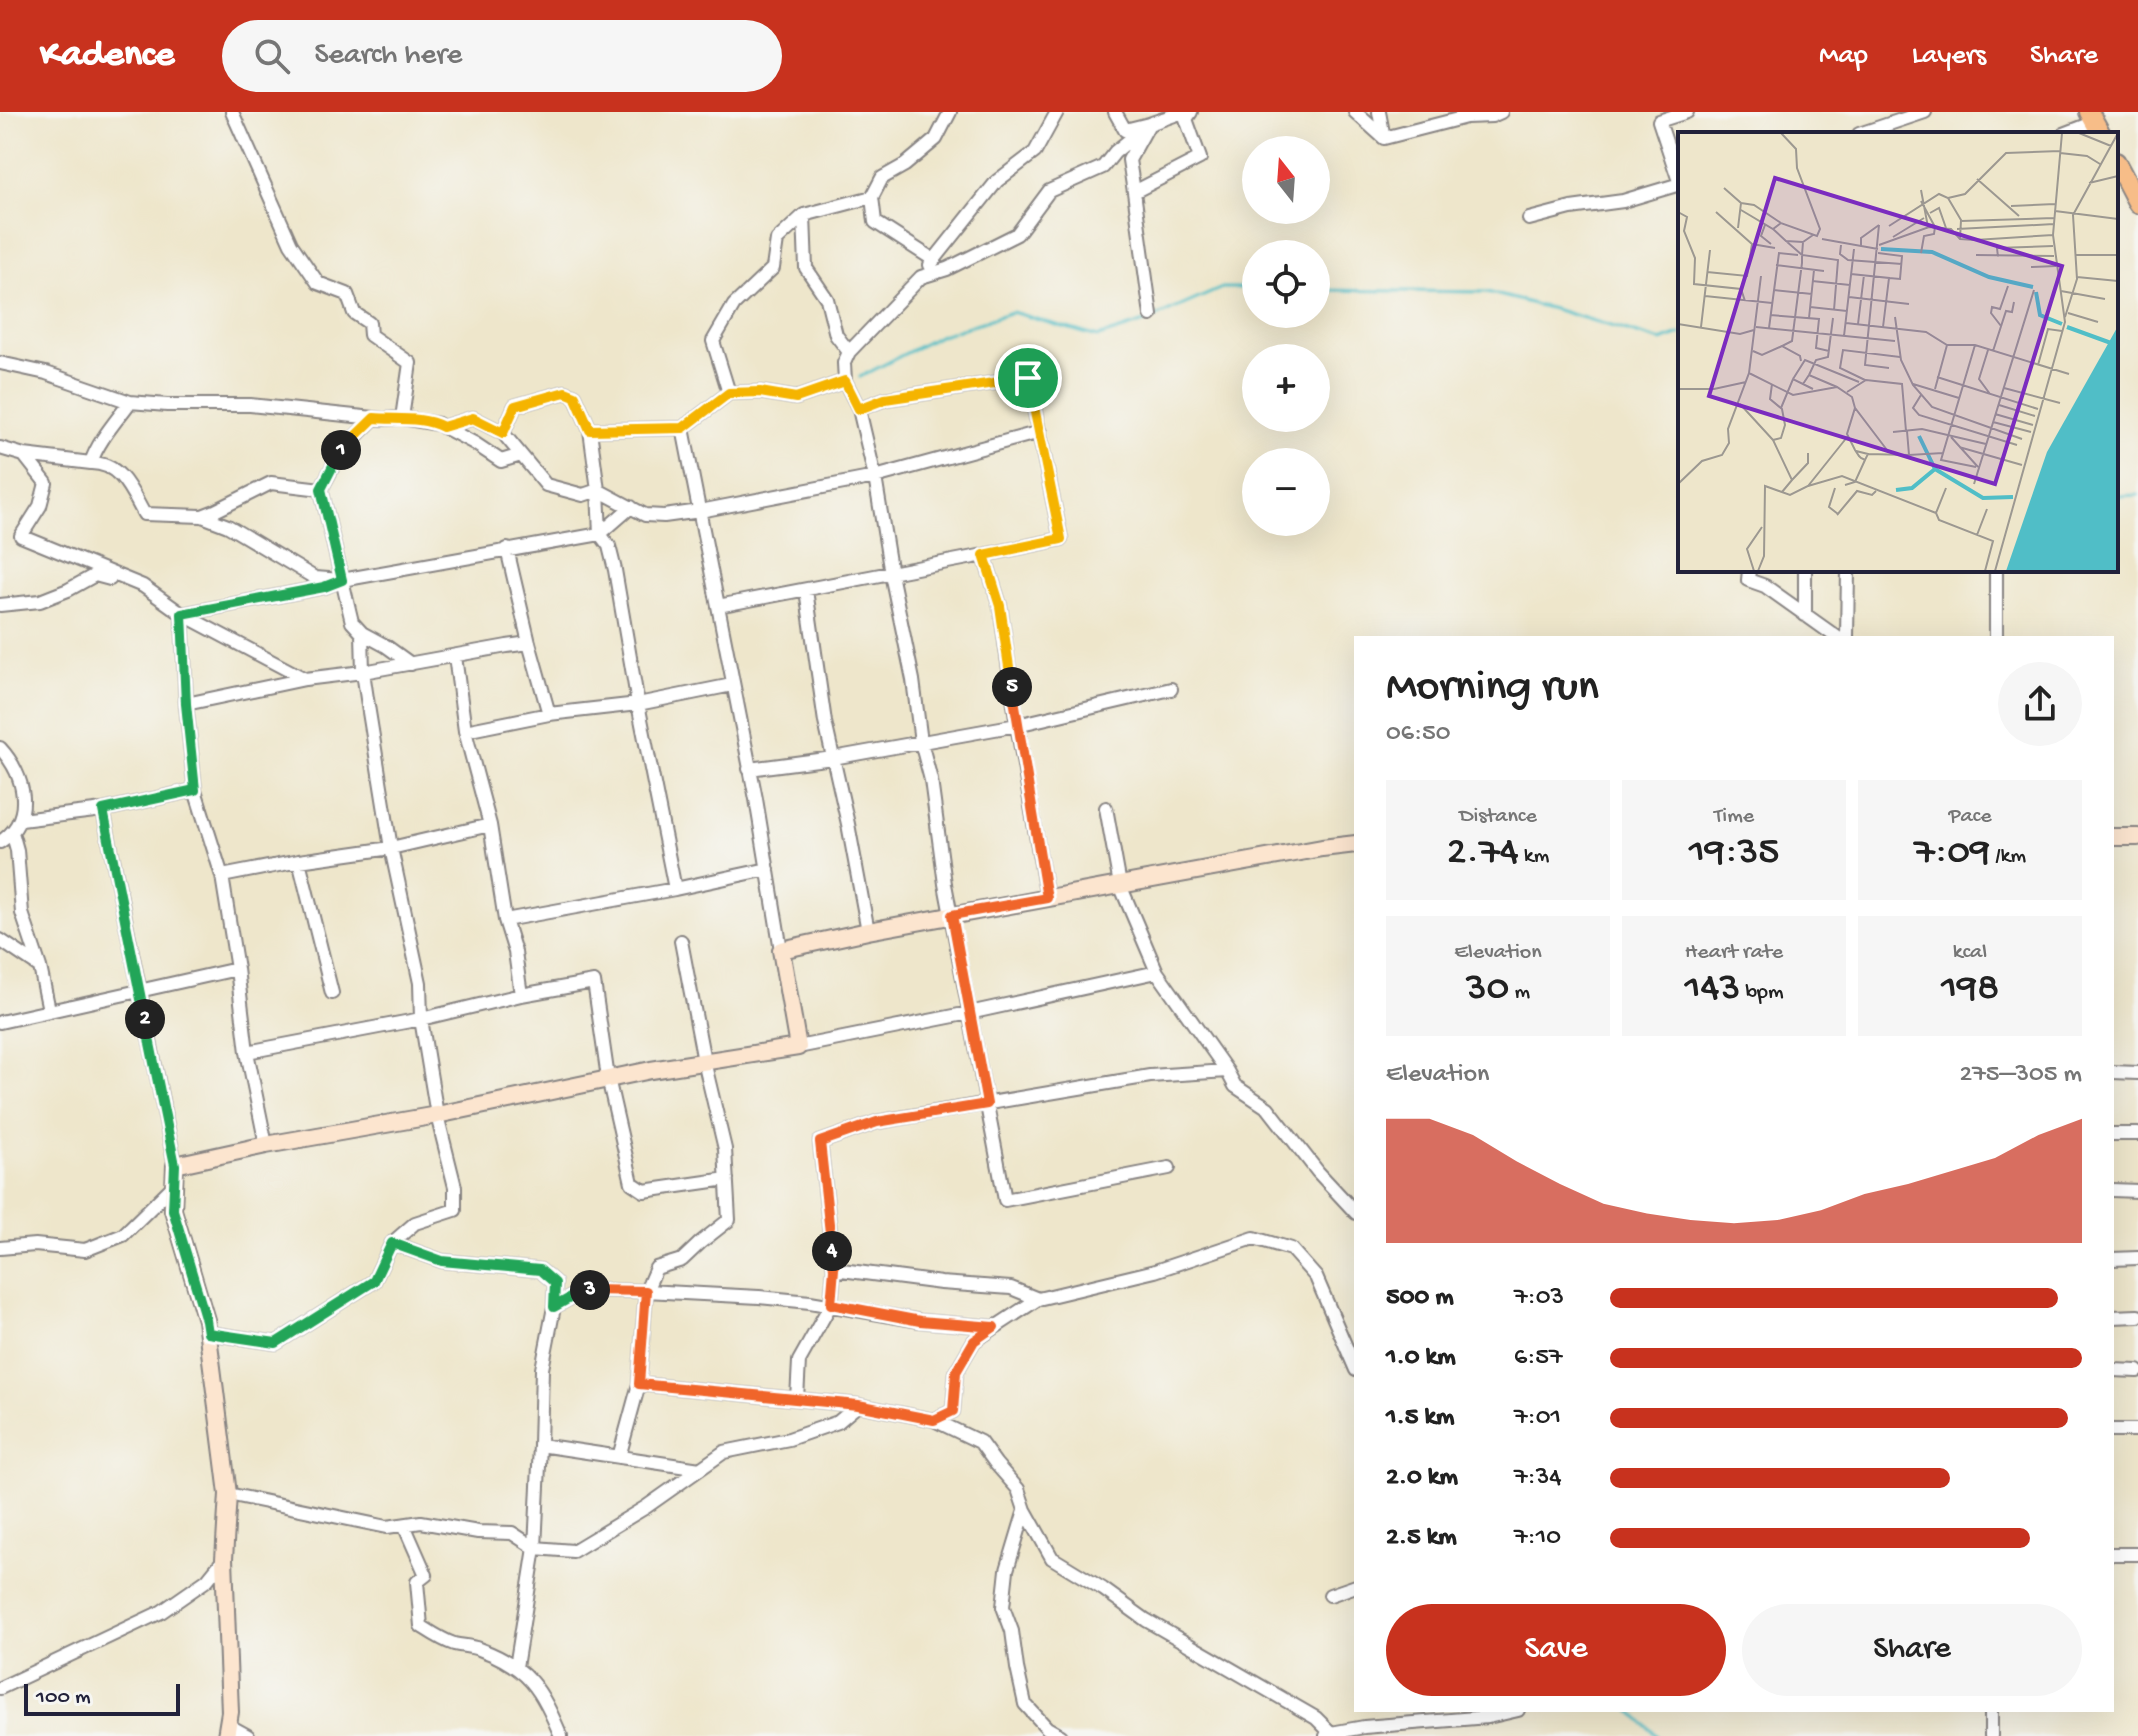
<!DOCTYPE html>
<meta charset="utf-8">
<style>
body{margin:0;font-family:"Gochi Hand",sans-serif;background:#f6f6f6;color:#222;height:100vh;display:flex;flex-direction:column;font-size:30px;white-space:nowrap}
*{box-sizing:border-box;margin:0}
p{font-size:26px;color:#767676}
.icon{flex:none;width:44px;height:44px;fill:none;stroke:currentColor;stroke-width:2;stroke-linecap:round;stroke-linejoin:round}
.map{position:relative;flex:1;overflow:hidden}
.details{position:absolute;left:1354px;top:524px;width:760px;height:1076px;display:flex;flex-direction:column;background:#fff;border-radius:0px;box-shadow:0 8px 32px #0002}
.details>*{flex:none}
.needle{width:52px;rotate:343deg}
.fabs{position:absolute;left:1242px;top:24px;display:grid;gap:16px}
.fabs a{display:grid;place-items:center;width:88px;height:88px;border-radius:50%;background:#fff;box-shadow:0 8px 32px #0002;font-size:40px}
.scale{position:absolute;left:24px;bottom:20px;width:156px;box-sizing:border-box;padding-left:8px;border:4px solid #22223b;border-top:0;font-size:22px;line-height:28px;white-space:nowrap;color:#22223b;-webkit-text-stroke:6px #f6f6f2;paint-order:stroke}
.pin{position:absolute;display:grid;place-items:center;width:68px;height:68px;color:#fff;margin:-34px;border:4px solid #fff;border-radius:50%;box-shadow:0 2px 8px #0007}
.km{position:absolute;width:40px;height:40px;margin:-20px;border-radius:50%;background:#222;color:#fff;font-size:22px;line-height:40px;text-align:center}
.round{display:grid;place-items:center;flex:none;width:84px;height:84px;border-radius:42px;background:#f6f6f6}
.summary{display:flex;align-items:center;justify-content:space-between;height:136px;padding:0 32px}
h1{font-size:44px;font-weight:600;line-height:60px}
.figures{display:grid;grid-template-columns:repeat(3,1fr);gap:12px;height:136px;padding:8px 32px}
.figures div{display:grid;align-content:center;border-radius:0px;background:#f6f6f6;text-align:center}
.figures b{font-size:40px;font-weight:600}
.figures small{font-size:22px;font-weight:400}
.figures p{font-size:22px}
.chart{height:224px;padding:16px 32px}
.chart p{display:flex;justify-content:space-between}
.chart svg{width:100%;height:144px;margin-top:8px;fill:#c8321e;opacity:.7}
.cta{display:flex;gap:16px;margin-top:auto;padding:16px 32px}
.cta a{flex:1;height:92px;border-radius:48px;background:#c8321e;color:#fff;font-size:32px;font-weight:600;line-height:92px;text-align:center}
.cta a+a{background:#f6f6f6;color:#222}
ul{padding:0 32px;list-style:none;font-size:26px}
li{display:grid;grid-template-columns:128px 96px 1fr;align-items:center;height:60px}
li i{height:20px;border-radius:10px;background:#c8321e}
header{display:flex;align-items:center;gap:48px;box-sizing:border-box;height:112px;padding:0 40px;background:#c8321e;color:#fff}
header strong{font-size:38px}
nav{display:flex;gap:44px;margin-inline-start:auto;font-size:28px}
.search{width:560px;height:72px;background:#f6f6f6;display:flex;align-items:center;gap:20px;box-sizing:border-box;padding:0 28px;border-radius:44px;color:#767676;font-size:30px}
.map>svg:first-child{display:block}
</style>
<header>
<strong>Kadence</strong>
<div class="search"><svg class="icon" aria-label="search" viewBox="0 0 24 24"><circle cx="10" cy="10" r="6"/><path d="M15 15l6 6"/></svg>Search here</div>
<nav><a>Map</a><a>Layers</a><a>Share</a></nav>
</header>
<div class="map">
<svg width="2138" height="1624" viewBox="0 0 2138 1624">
<rect width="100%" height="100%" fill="#f6f6f2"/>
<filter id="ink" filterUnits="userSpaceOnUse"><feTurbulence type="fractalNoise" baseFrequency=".0125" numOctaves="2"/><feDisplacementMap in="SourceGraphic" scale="16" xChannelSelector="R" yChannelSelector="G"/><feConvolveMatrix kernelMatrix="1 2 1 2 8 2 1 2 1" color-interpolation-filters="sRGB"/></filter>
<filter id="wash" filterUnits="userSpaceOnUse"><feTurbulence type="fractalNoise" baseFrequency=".006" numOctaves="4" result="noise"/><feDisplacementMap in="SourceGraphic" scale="32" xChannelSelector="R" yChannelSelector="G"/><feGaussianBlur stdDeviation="1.8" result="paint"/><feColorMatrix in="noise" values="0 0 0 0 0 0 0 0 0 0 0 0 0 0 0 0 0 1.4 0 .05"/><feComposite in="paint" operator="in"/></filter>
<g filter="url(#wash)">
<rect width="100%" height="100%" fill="#eee6cb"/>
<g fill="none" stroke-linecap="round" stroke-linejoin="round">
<path stroke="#50bec7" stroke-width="3" d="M1316,178L1487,180L1557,198L1661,229L1680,222
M860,265L939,224L1012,200L1098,225L1142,211L1222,176H1256
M2116,384L2138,383
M1630,1598L1657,1624"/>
</g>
</g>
<g filter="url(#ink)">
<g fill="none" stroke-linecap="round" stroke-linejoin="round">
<g stroke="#888483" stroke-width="16">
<path id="street" d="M1115,0L1125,18L1149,12L1129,48L1134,80
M1355,0L1384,26L1466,5L1492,4L1501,0
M1379,0L1384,26
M1859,22L1925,0
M2064,22L2095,10
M1680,72L1659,9L1687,0
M872,85L882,66L905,53L936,27L950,0
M804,103L806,156L827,187L836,223L849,240L844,251L845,269L859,297L875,365L891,462L913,568L921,630L931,668L945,772L1005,1088L1169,1056
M1529,107L1571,96L1623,89L1680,72
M930,153L997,69L1035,40L1057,0
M1151,203L1134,80L1200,46L1186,7L1191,0
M849,240L921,165L947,157L1017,122L1049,79L1103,55L1115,40L1149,12L1183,0
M0,251L46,261L130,290
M729,281L713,229L734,193L773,156L777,128L804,103L872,85L875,110L934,148
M859,297L885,287L1028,266L1061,427L984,443
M374,306L341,339L321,377L342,468L600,422L609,434L615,458L638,592L675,777
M402,306L438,312L474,331L501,349L521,343
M443,315L473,306L503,321L546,373L583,383L598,378L600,422L631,395
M683,316L756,687L781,838
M590,318L598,378L645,403L664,404L700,399L875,365L1040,320
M503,321L515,294L565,280L575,284L590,318L683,316L729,281L760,280L796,286L845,269
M0,336L24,343L91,351C97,330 117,308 130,290L167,293H250L383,307L402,306L410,251L370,223L369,211L354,201L347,182L318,171L291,132L232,0
M24,343L46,371L40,394L21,424L143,474L182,502L305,567
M91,351C121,351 131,379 144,402L202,404L215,399L271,371L321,377
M202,404L228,414L315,466L342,468L352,510L362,521L363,560L369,600L391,736L420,871L421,907L437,1003L455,1075V1098L415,1111L392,1131L442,1149L540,1158L555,1171L554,1195
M507,437L529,531L549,602
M1749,458L1748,468L1765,474L1838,526
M1805,458V503
M1996,458V526
M806,478L825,610L848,712L868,819
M0,493L40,489L68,478L95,463L110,467
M718,494L984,443L1000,494L1017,613L1047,786
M362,521L386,534L411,552
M1847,526L1848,458
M455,544L465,619L490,713L505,808L515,840L521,883
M186,592L305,567L363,560L507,534L529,531
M465,619L549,602L638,592L732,573
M0,636C25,663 36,707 0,730
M749,657L833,646L1017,613L1171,577
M1106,696L1120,773L1157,860L1227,959L1235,974L1268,996L1318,1060L1356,1101
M103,698L175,1053
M21,708L103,698L195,678
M12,720L17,738L22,801L40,855
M299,749L332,881
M222,764L299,749L391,736L490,713
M505,808L675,777L768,757
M0,828L40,855L49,898
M0,910L237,857
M798,935L969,901L1157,860
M247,940L421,907L521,883L594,870L608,966L632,1071L644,1079L727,1067
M2112,960L2138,961
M2112,1022H2138
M266,1033L247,940L237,857L222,764L195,678L186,592L182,502L324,475L339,469
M2112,1078L2138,1079
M0,1136L35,1133L85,1138L123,1123L172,1075
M2112,1147L2138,1146
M1038,1187L1011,1176L941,1171L834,1157L820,1030L877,1010L1150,964L1227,959
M2112,1205L2138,1204
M208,1221L276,1231L374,1169L392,1131
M2112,1258L2138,1259
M639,1272L646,1179L656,1156L682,1148L701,1130L729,1108L725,1037L704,949L681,829
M797,1287L799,1249L831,1192L834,1157
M934,1308L953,1299L956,1260L974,1229L1038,1187L1155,1159L1254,1126L1291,1137L1316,1165L1356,1258
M2112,1318H2138
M540,1333L542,1257L554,1195L584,1178L646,1179L759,1185L810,1190L920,1209L994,1215
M619,1345L639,1272L858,1293L934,1308L980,1330L996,1352L1018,1377L1025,1398
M228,1382L387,1415L421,1410L478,1420L512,1421L535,1436L573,1439L646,1395L724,1340L789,1327L838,1310L858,1293
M404,1413L426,1463L417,1470L421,1514C432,1521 442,1528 454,1532C462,1534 471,1534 479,1537C529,1555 541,1577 561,1624
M2112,1442H2138
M1330,1483L1356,1474
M516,1555L535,1436L540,1333L700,1357
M0,1576L161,1500L207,1468L224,1447
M1486,1599L1488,1605L1518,1598
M228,1613L248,1624
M1061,1624L1047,1616L1025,1592L1017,1556L1012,1519L1003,1495L1007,1458L1025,1398L1052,1446L1103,1477L1146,1508L1316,1606L1331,1621
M1326,1624L1331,1621L1364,1615L1488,1605
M1991,1624V1598"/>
</g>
<g stroke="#888483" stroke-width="20">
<path id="secondary" d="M2112,725H2138
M226,1624L230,1600L224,1447L228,1382L206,1208L173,1098L175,1053L266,1033L437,1003L651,958L798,935L781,838L868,819L1322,736L1356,732"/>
</g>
<g stroke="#888483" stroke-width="22">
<path id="primary" d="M2089,0L2101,22
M2116,50L2138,92"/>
</g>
<use href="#street" stroke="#fff" stroke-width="12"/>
<use href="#secondary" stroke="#fce5cf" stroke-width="16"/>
<use href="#primary" stroke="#f7bd88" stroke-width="18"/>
</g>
</g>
<g fill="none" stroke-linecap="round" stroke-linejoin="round" filter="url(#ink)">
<g stroke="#fff" stroke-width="16">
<path id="split-1" d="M341,338L374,306C396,308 422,304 443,315L473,306L503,321L515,294L565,280L575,284L590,318L683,316L729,281L760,280L796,286L845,269L859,297L885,287L1028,266"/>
</g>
<g stroke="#fff" stroke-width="16">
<path id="split-2" d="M145,907L103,698L195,678L186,592L182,502L324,475L342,468L321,377L341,338"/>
</g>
<g stroke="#fff" stroke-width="16">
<path id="split-3" d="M145,907L175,1053L173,1098L206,1208L208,1221L276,1231L374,1169L392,1131L442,1149L540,1158L555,1171L554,1195L584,1178H590"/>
</g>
<g stroke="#fff" stroke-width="16">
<path id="split-4" d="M590,1178L646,1179L639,1272L858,1293L934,1308L953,1299L956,1260L974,1229L994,1215L920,1209L831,1192L834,1157L832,1139"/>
</g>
<g stroke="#fff" stroke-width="16">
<path id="split-5" d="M832,1139L820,1030L877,1010L987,992L952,803L1047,786L1012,575"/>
</g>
<g stroke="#fff" stroke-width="16">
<path id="split-6" d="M1012,575L1000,494L984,443L1061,427L1028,266"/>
</g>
<use href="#split-1" stroke="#f5b400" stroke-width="10"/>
<use href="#split-2" stroke="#22a559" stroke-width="10"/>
<use href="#split-3" stroke="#22a559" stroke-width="10"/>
<use href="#split-4" stroke="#f0652b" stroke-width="10"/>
<use href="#split-5" stroke="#f0652b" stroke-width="10"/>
<use href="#split-6" stroke="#f5b400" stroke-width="10"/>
</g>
<g transform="translate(1678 20)">
<rect width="440" height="440" fill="#eee6cb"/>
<path d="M440,194V439H328L369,320Z" fill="#50bec7"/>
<path fill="none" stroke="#50bec7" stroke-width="4" d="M203,117L254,120L311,145L355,155M358,160L362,183L384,192M389,195L433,211M241,304L257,337M218,358L234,356L257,337L305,366L335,365"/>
<path fill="none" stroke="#9c9891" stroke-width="2" d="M401,1L433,14M382,21L409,24L422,32M299,47L341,84M411,51L440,44M46,56L63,71L60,96M243,58L250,95M270,66L287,62L328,21L382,19M63,71L76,73L103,91M333,74L377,72M63,78L95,97L103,91L139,104L142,97L119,36L118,17L103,1M377,79L440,87M0,80L9,85L6,99L17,126L16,152L63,157L67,169M38,80L74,112L97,116M252,81L261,76L268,96M283,89L376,86M87,93L83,104L93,112M201,93L187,233L211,236M211,94L261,62L270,66L283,88L282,107M95,97L108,109L125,110L135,103M279,97L376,92M215,105L246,86M144,107L200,117M108,109L124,123V131L114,209L104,214L122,224L123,229M125,110L124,123L160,128L156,178M163,113L162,122L170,128L224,132M201,113L251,95L273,97L282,107L297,108L375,103M183,114V106L201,93M200,121L224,124L222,147L211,146M243,121L246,104L256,102L257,95L243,69M298,123L376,124M397,123H440M320,125L319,116L375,114M98,133L146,139M353,135L378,134M29,140L69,144L74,112M173,142L211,146L205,195M399,145L440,149M134,149L172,153M96,158L134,162M383,159L427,167M27,164L94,171M171,165L231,172M132,175L169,179M390,181L420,190M92,183L141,187L138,216L151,219M217,185L223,228L235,253L254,275L344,307M387,185L399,147L395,83L440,1M131,186L136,138M168,191L248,200L269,213H297L391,242M0,192L62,202L76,198M180,192L186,143M323,194L313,181L314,175L322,177L330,154M23,195L32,118M78,195L217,209M91,196L101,121L120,123M166,204L176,117M297,213L263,328L298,335M310,218L301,247L312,262M75,219L84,223L104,214M315,219L328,179L334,180L336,170M360,233L370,197L384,199M71,241L115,263L159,255M131,243L138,228L150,225L155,186M259,245L360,277M115,247L127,228L181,250M187,248L162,236L165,218L222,225M94,252L92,267L104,277L107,293L103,306L95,308L114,348L104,360M125,252L131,243L159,255L174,265L177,276M235,252L281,266M326,256L382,271M0,257H36L68,250M257,257L269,213M169,260L188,248L224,252L228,299M243,263L235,276L241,283L339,313M62,272L95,308M321,273L357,284M103,276L115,247L135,257M317,282L355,293M315,290L353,300M229,299L231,323L265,321M215,300L244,297L308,312M273,305L300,335M281,315L344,333M178,319L190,322L187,328L183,326L181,324L177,318L169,302L177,276L209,318M190,322L231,323M114,348L130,331V321M0,352L24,329L44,323L51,311L50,297L71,241L83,144M296,352L356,158M167,353L177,350L187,328M130,354L164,344L258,381M157,356L151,375L160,382M268,356L258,381L261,388L315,409L307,439M159,383L179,359L194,363L198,359M299,403L309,377M76,439L69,417L84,395M80,439L86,424L87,354L112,363L130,354L170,304M317,439L387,190L375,103L384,1"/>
<path fill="#7b2cbf" fill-opacity="0.15" stroke="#7b2cbf" stroke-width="4" d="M97,46L384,134L317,352L31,264Z"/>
<rect width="440" height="440" fill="none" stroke="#22223b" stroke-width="4"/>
</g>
</svg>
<div class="fabs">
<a><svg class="needle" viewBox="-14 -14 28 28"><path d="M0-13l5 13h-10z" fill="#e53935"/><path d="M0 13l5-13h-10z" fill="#767676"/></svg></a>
<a><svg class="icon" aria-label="locate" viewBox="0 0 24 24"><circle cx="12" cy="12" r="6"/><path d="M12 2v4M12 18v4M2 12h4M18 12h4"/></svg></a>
<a>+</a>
<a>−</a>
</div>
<div class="scale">100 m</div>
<div class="pin" style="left:1028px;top:266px;background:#1e9e55"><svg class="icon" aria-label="arrive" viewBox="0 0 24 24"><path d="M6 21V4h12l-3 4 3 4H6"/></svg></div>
<b class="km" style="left:341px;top:338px">1</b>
<b class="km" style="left:145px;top:907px">2</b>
<b class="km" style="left:590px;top:1178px">3</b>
<b class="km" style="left:832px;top:1139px">4</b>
<b class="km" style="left:1012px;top:575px">5</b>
<section class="details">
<div class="summary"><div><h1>Morning run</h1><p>06:50</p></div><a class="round"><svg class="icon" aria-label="share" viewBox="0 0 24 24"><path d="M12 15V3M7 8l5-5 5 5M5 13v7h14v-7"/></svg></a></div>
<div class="figures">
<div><p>Distance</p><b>2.74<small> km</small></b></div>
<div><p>Time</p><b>19:35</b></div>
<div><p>Pace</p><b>7:09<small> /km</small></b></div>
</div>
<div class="figures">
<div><p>Elevation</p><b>30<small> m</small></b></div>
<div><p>Heart rate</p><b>143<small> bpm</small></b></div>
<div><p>kcal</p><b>198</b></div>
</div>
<div class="chart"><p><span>Elevation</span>275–305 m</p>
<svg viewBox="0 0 160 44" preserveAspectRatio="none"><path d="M0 44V6L10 6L20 11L30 19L40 26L50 32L60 35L70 37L80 38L90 37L100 34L110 29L120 26L130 22L140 18L150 11L160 6V44z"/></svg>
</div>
<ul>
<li><b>500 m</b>7:03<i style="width:95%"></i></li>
<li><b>1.0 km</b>6:57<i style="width:100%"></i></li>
<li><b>1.5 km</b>7:01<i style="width:97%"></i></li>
<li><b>2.0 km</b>7:34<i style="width:72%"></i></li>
<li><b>2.5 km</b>7:10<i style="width:89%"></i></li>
</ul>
<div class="cta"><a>Save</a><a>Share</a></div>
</section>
</div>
